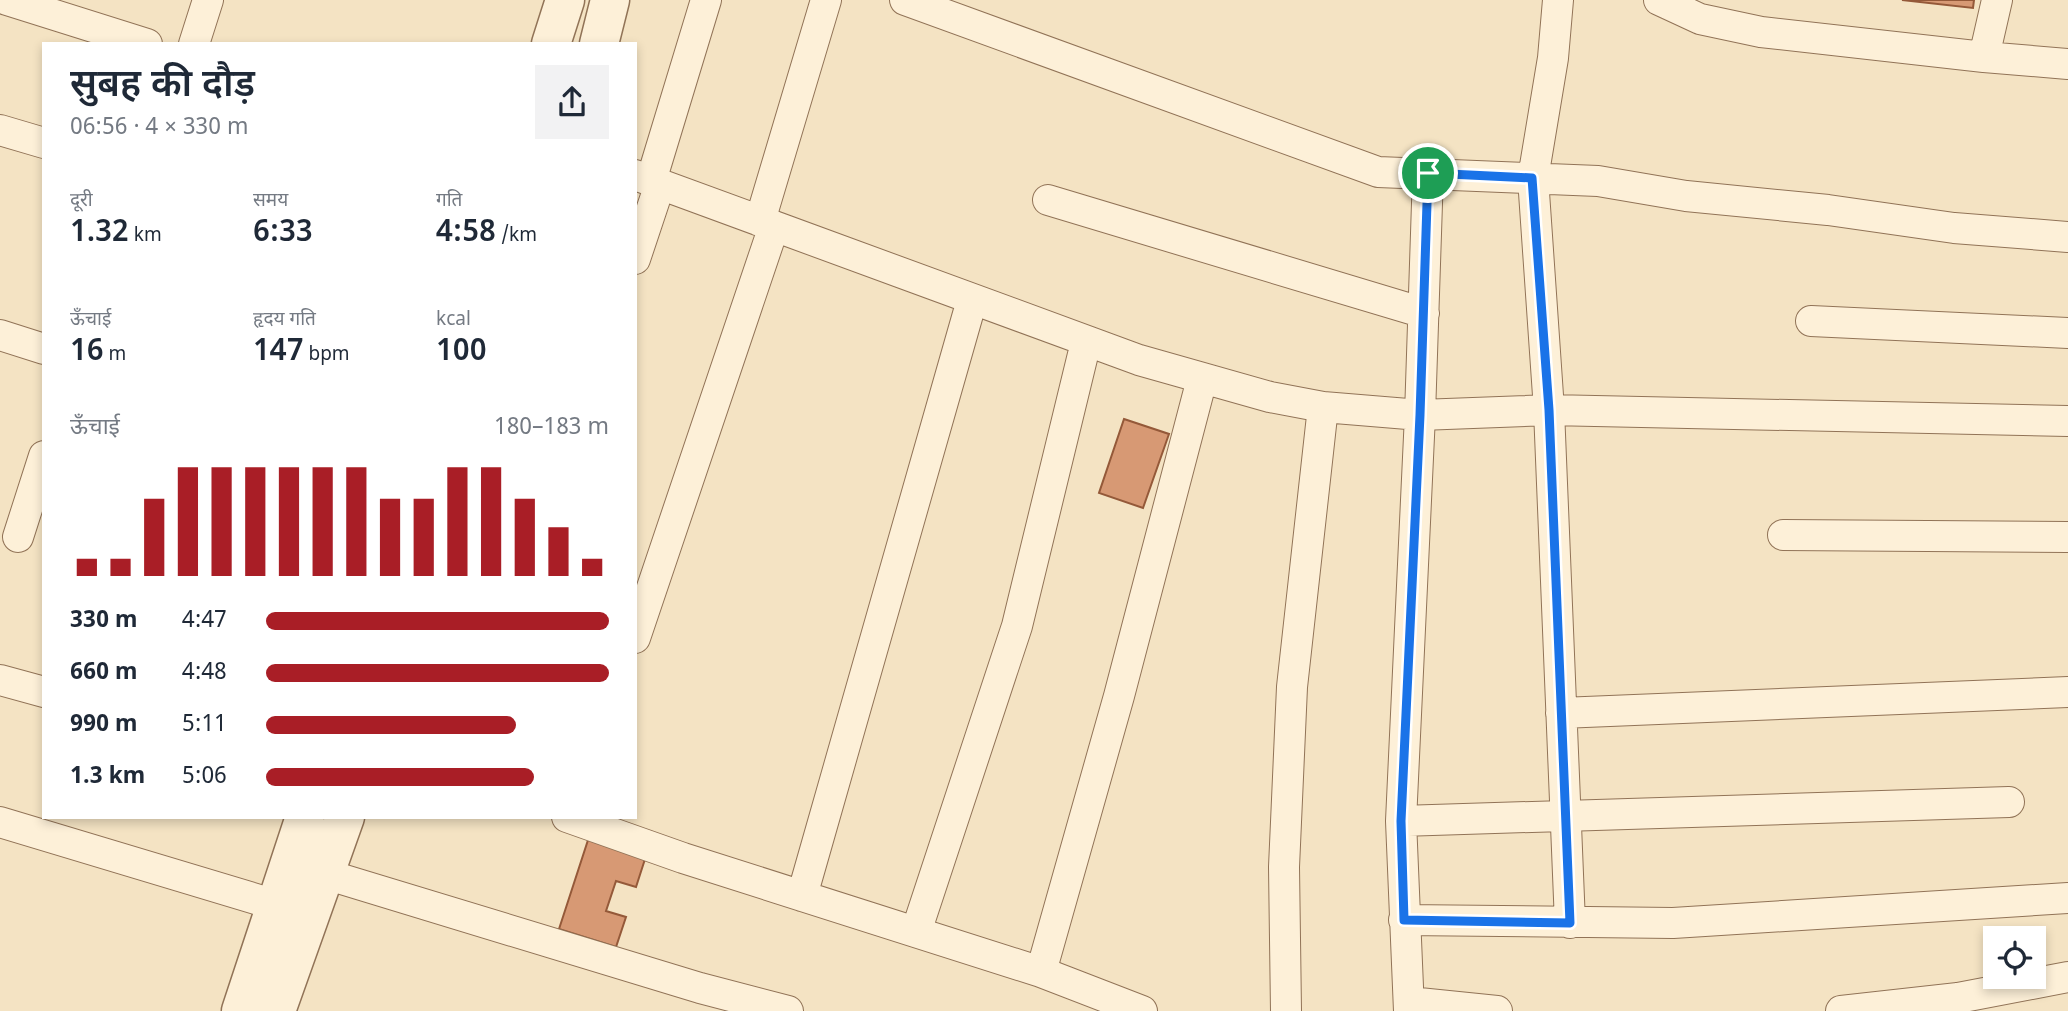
<!DOCTYPE html>
<html lang="hi">
<meta charset="utf-8">
<style>
body{margin:0;font-family:Georgia,"Noto Sans Devanagari",serif;background:#f2f2f3;color:#1f2937;height:100vh;display:flex;flex-direction:column;font-size:26px;white-space:nowrap}
*{box-sizing:border-box;margin:0}
p{font-size:23px;color:#747a83}
.icon{flex:none;width:38px;height:38px;fill:none;stroke:currentColor;stroke-width:2;stroke-linecap:round;stroke-linejoin:round}
.map{position:relative;flex:1;overflow:hidden}
.drawer{position:absolute;left:42px;top:42px;width:595px;height:777px;display:flex;flex-direction:column;background:#fff;border-radius:0px;box-shadow:0 4px 10px #0003}
.drawer>*{flex:none}
.tools{position:absolute;left:1983px;top:926px;display:grid;gap:14px}
.tools a{display:grid;place-items:center;width:63px;height:63px;border-radius:0px;background:#fff;box-shadow:0 4px 10px #0003;font-size:35px}
.pin{position:absolute;display:grid;place-items:center;width:60px;height:60px;color:#fff;margin:-30px;border:4px solid #fff;border-radius:50%;box-shadow:0 2px 7px #0007}
.round{display:grid;place-items:center;flex:none;width:74px;height:74px;border-radius:0px;background:#f2f2f3}
.summary{display:flex;align-items:center;justify-content:space-between;height:119px;padding:0 28px}
h1{font-size:38px;font-weight:600;line-height:52px}
.figures{display:grid;grid-template-columns:repeat(3,1fr);gap:10px;height:119px;padding:7px 28px}
.figures div{display:grid;align-content:center}
.figures b{font-size:30px;font-weight:600}
.figures small{font-size:19px;font-weight:400}
.figures p{font-size:19px}
.chart{height:196px;padding:14px 28px}
.chart p{display:flex;justify-content:space-between}
.chart svg{width:100%;height:126px;margin-top:7px;stroke:#a91e26;stroke-width:6}
ul{padding:0 28px;list-style:none;font-size:23px}
li{display:grid;grid-template-columns:112px 84px 1fr;align-items:center;height:52px}
li i{height:18px;border-radius:9px;background:#a91e26}
.map>svg:first-child{display:block}
</style>
<div class="map">
<svg width="2068" height="1011" viewBox="0 0 2068 1011">
<rect width="100%" height="100%" fill="#f4e3c3"/>
<path fill="#d79974" stroke="#945939" stroke-width="2" d="M1902,0H1974L1973,8Z
M1124,419L1169,434L1143,508L1099,493Z
M589,837L646,856L636,887L616,881L606,911L626,917L616,947L559,929Z"/>
<g fill="none" stroke-linecap="round" stroke-linejoin="round">
<g stroke="#917357" stroke-width="32">
<path id="minor" d="M7,0L147,44
M905,0L1378,172L1598,181L1686,196L1828,210L1954,228L2068,237
M1558,0L1553,58L1533,178L1549,410L1570,923
M1659,0L1700,19L1761,32L1984,57L2068,64
M194,44L208,0
M1984,57L1997,0
M0,130L44,143
M635,175L1139,360L1270,397L1323,407L1420,415L1549,410L2068,421
M651,181L706,0
M1048,200L1424,313
M760,221L826,0
M635,259L660,184
M1811,321L2068,333
M0,335L44,349
M1783,535L2068,537
M18,537L44,456
M635,638L774,226
M0,680L44,692
M1561,713L2068,692
M567,817L683,858L1041,972L1142,1011
M1401,821L2009,802
M0,822L276,905
M325,874L700,988L788,1011
M802,896L972,300
M1404,920L1673,923L2068,898
M916,932L1017,626L1086,342
M1041,972L1119,696L1202,379
M1409,1002L1497,1011
M1286,1011L1284,867L1292,687L1323,407
M1409,1011L1401,821L1420,415L1428,173
M1841,1011L1958,998L2068,977"/>
</g>
<g stroke="#917357" stroke-width="41">
<path id="tertiary" d="M551,44L565,0
M599,44L610,0
M241,1011L305,817
M276,1011L345,817"/>
</g>
<use href="#minor" stroke="#fdf0d8" stroke-width="30"/>
<use href="#tertiary" stroke="#fdf0d8" stroke-width="38"/>
</g>
<g fill="none" stroke-linecap="round" stroke-linejoin="round">
<g stroke="#fff" stroke-width="14">
<path id="route" d="M1428,173L1532,178L1549,410L1570,923L1404,920L1401,821L1420,415Z"/>
</g>
<use href="#route" stroke="#1a73e8" stroke-width="9"/>
</g>
</svg>
<div class="tools">
<a><svg class="icon" aria-label="locate" viewBox="0 0 24 24"><circle cx="12" cy="12" r="6"/><path d="M12 2v4M12 18v4M2 12h4M18 12h4"/></svg></a>
</div>
<div class="pin" style="left:1428px;top:173px;background:#1e9e55"><svg class="icon" aria-label="arrive" viewBox="0 0 24 24"><path d="M6 21V4h12l-3 4 3 4H6"/></svg></div>
<section class="drawer">
<div class="summary"><div><h1>सुबह की दौड़</h1><p>06:56 · 4 × 330 m</p></div><a class="round"><svg class="icon" aria-label="share" viewBox="0 0 24 24"><path d="M12 15V3M7 8l5-5 5 5M5 13v7h14v-7"/></svg></a></div>
<div class="figures">
<div><p>दूरी</p><b>1.32<small> km</small></b></div>
<div><p>समय</p><b>6:33</b></div>
<div><p>गति</p><b>4:58<small> /km</small></b></div>
</div>
<div class="figures">
<div><p>ऊँचाई</p><b>16<small> m</small></b></div>
<div><p>हृदय गति</p><b>147<small> bpm</small></b></div>
<div><p>kcal</p><b>100</b></div>
</div>
<div class="chart"><p><span>ऊँचाई</span>180–183 m</p>
<svg viewBox="0 0 160 44" preserveAspectRatio="none"><path d="M5 44V38M15 44V38M25 44V17M35 44V6M45 44V6M55 44V6M65 44V6M75 44V6M85 44V6M95 44V17M105 44V17M115 44V6M125 44V6M135 44V17M145 44V27M155 44V38"/></svg>
</div>
<ul>
<li><b>330 m</b>4:47<i style="width:100%"></i></li>
<li><b>660 m</b>4:48<i style="width:100%"></i></li>
<li><b>990 m</b>5:11<i style="width:73%"></i></li>
<li><b>1.3 km</b>5:06<i style="width:78%"></i></li>
</ul>
</section>
</div>
